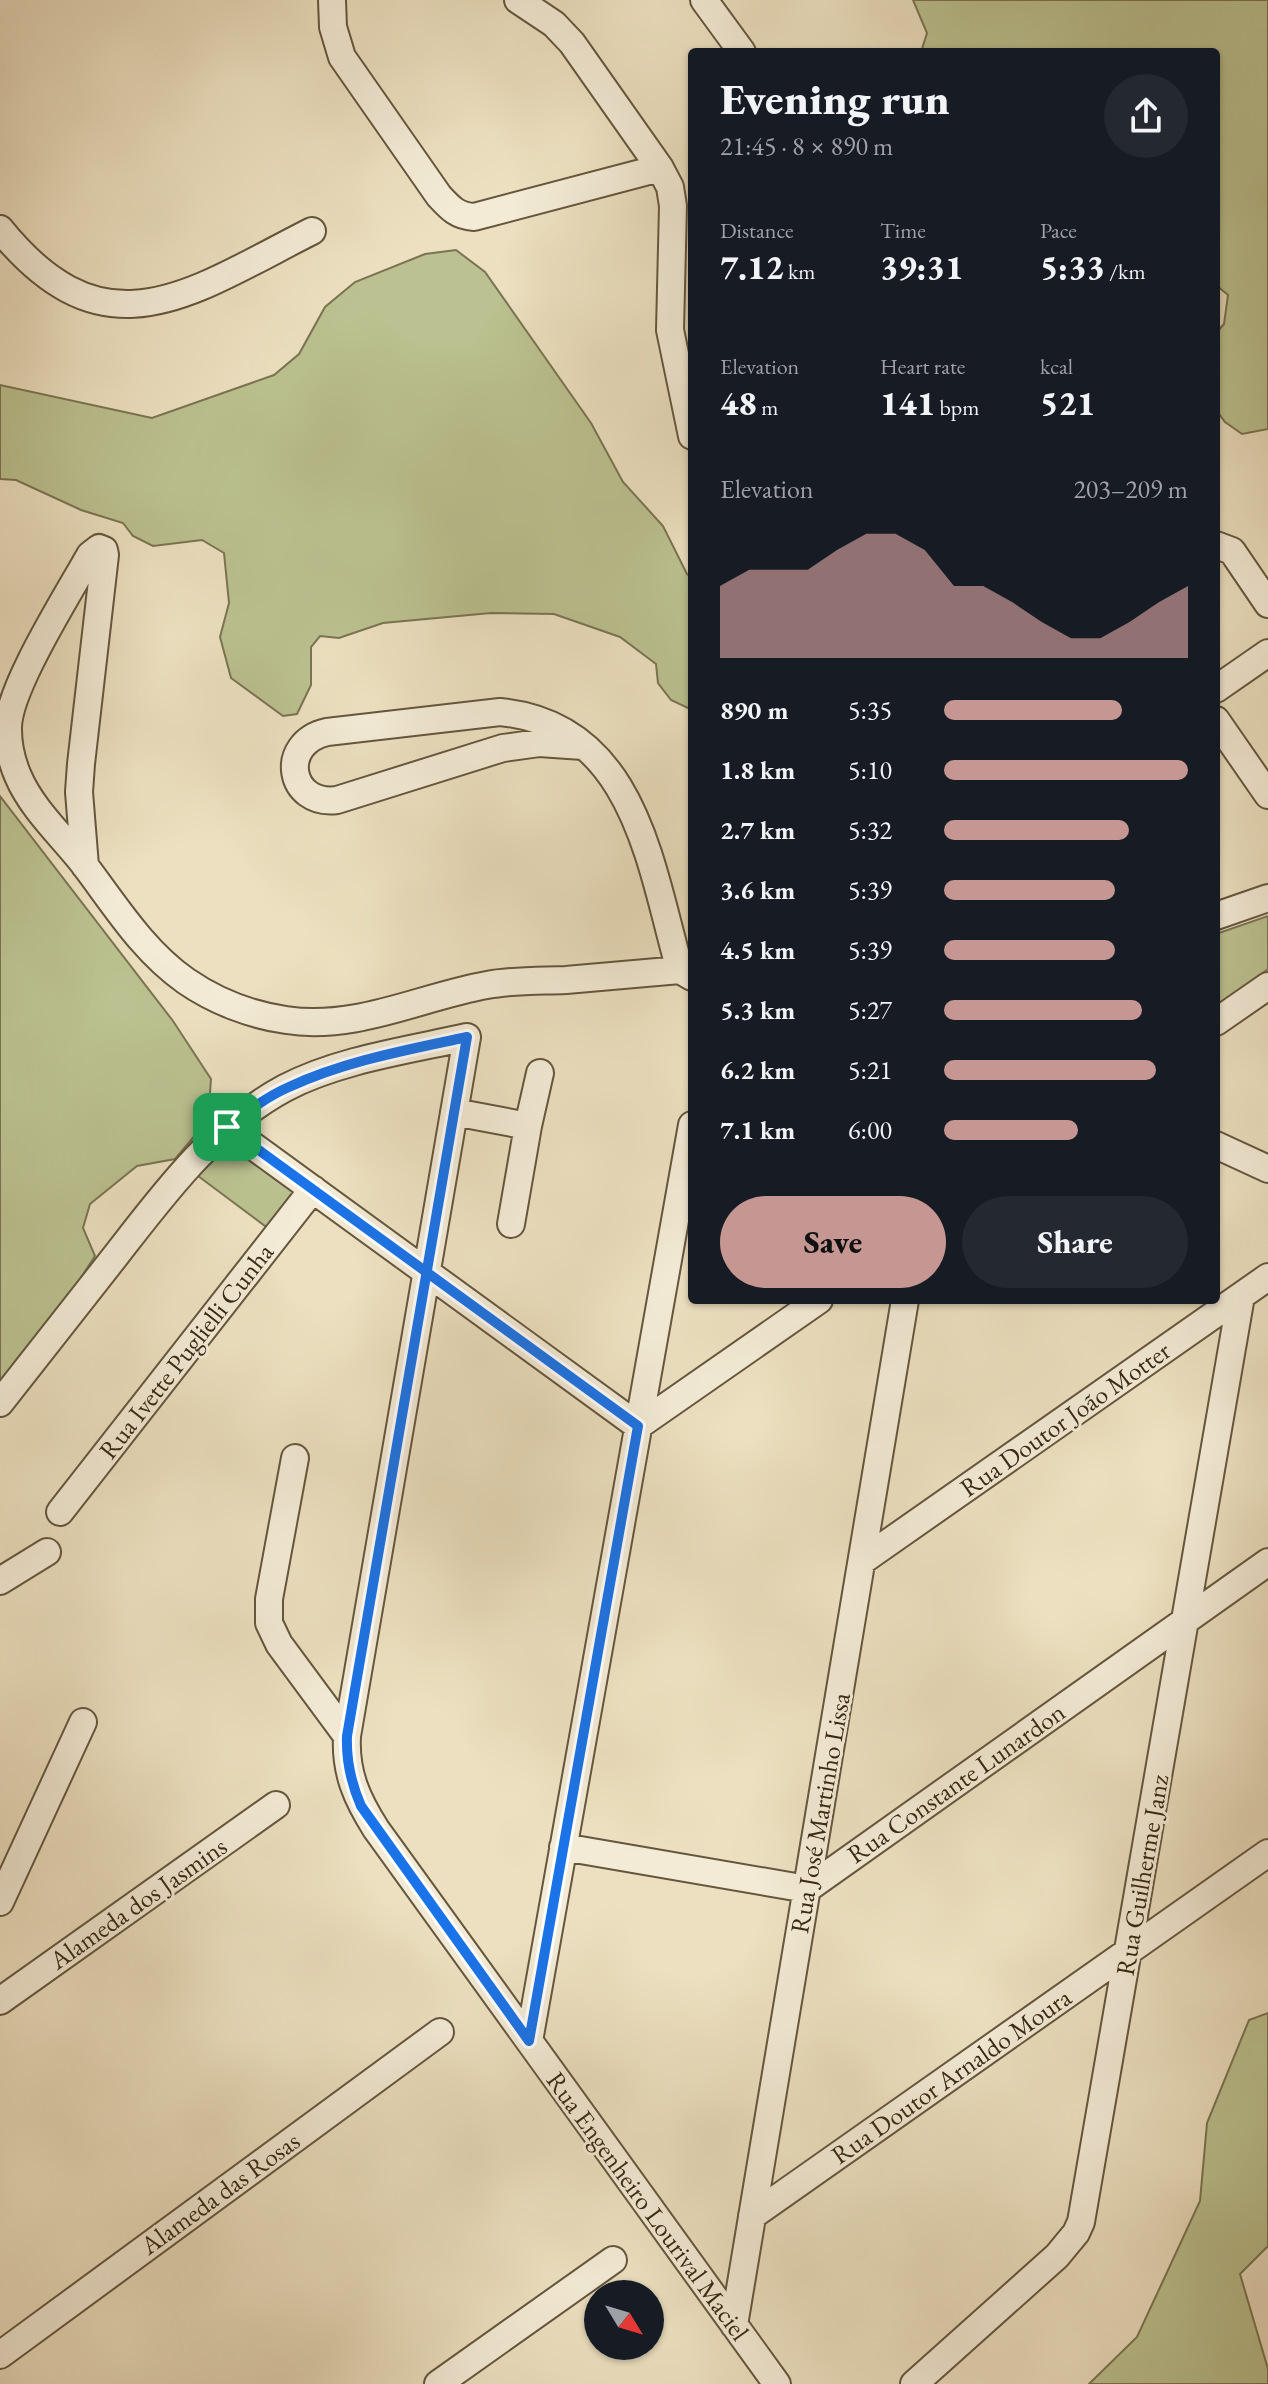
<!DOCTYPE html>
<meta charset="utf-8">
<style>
body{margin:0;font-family:"EB Garamond",serif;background:#242831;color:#f1f3f6;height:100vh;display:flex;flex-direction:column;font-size:30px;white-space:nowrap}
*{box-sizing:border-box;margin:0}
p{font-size:26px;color:#9ea1a6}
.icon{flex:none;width:44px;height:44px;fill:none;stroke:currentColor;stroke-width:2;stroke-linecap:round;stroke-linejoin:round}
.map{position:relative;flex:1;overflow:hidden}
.sheet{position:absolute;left:688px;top:48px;width:532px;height:1256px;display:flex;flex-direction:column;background:#171b24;border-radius:8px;box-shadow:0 2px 6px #0004}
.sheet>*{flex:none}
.needle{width:52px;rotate:128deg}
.fabs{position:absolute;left:584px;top:2280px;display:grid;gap:16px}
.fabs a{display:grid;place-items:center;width:80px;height:80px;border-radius:50%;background:#171b24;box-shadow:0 2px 6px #0004;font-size:40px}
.pin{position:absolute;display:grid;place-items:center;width:68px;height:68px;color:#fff;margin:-34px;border-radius:16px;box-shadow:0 4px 12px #0006}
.round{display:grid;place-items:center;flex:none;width:84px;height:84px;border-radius:42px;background:#242831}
.overview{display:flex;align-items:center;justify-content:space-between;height:136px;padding:0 32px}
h1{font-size:44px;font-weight:800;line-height:60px}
.stats{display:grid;grid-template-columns:repeat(3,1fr);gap:12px;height:136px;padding:8px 32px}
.stats div{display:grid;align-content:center}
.stats b{font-size:34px;font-weight:800}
.stats small{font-size:22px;font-weight:400}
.stats p{font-size:22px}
.chart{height:224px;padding:16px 32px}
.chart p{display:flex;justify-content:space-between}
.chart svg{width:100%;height:144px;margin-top:8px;fill:#c59692;opacity:.7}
.primary-button{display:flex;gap:16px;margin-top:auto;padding:16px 32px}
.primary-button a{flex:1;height:92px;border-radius:48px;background:#c59692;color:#111;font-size:32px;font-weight:800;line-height:92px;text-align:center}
.primary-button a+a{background:#242831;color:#f1f3f6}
ul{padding:0 32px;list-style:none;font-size:26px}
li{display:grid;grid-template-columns:128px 96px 1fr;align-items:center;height:60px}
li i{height:20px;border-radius:10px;background:#c59692}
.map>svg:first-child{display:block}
</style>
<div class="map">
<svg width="1268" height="2384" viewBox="0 0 1268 2384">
<rect width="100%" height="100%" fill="#ece0c0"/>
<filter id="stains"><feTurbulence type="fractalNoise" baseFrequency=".0025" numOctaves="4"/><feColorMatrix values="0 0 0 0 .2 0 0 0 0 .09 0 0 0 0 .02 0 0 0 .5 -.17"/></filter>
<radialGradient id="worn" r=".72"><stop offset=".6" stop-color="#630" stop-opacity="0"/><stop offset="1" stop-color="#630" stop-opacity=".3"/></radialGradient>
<path fill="#bbc190" stroke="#7a7452" stroke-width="2" d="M913,0H1268V429L1242,434L1225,422L1216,410V333L1224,324L1228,295L1216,285V52H921L927,33Z
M456,250L485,272L591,423L623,482L663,526L687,574L692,578V710L671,700L658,683L656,664L620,637L554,614L491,613L383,623L339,638L320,636L311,647V685L297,714L283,716L231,678L220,637L229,603L224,553L202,540L153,546L133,536L123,523L81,510L16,480L0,479V385L152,418L274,375L299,354L325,307L355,282L425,254Z
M0,796L173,1021L211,1079L208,1120L175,1159L137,1166L90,1204L83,1228L95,1256L58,1313L0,1383Z
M1268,916V969L1216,1006V934Z
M231,1142L297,1193L269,1229L198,1176Z
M1268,2013V2246L1240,2274L1268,2369V2384H1089L1137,2337L1200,2201L1207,2123L1249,2020Z"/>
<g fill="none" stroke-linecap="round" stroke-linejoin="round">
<g stroke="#65563e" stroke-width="30">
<path id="minor" d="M332,0L333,27L342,57L439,196C450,208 457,216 474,217L660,168
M518,0L554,24L572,43L660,168L670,187L673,206L670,330L692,436
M704,0L742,52
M0,229C106,360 191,292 312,231
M1216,545L1232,551L1268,604
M1216,689L1268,653
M1216,720L1268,795
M583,746L539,743L503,748L337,800C288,806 278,743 327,732L500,712C635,725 650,865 680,970
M85,866L79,792L81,764L105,555L104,550L99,548L90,555C69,593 7,690 8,729C8,745 12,762 18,776C32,809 61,835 83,863C115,905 142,950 186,981C215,1001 251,1015 286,1020C356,1031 420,997 487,985C513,980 540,981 566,980C604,977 642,973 680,970L692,977
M1216,916L1268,898
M1216,1022L1268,986
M454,1112L528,1126
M227,1127L638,1426L819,1300
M1216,1145L1268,1169
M511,1224L528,1126L540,1073
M0,1403C39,1353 78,1303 117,1254C166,1191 213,1127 285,1088C338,1060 409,1050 467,1037L347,1736C345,1773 357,1799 376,1829L777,2384
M295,1458L269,1599V1623L279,1644L347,1736
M60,1512L313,1189
M862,1561L1268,1277
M0,1581L47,1552
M563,1847L807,1889L1268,1562
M0,1902L83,1722
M0,2001L276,1805
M529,2041L692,1125
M752,2216L1268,1853
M734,2325L905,1300
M0,2355L440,2032
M438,2384L613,2260
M914,2384L1057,2256L1076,2233L1081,2222L1241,1296"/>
</g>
<use href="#minor" stroke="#f3ebd6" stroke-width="26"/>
</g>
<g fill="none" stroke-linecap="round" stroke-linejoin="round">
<g stroke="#fff" stroke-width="16">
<path id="route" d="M227,1127L638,1426L529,2041L361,1806C351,1783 346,1762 347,1736L467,1037C407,1050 345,1061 289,1087C266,1097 247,1112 227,1127"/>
</g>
<use href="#route" stroke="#1a73e8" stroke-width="10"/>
</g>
<g text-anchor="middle" stroke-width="6" stroke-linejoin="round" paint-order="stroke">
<g font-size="26" fill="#382813" stroke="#f3ebd6">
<text transform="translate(186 1351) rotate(-52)" y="9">Rua Ivette Puglielli Cunha</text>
<text transform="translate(1065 1419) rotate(-35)" y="9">Rua Doutor João Motter</text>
<text transform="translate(956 1783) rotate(-35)" y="9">Rua Constante Lunardon</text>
<text transform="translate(820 1813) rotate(-80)" y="9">Rua José Martinho Lissa</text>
<text transform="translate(1142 1875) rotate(-80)" y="9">Rua Guilherme Janz</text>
<text transform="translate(138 1903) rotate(-35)" y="9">Alameda dos Jasmins</text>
<text transform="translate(951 2076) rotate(-35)" y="9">Rua Doutor Arnaldo Moura</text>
<text transform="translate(220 2193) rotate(-36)" y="9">Alameda das Rosas</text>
<text transform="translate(648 2206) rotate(54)" y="9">Rua Engenheiro Lourival Maciel</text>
</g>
</g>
<rect width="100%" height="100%" filter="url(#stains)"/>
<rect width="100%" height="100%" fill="url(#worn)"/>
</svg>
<div class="fabs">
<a><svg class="needle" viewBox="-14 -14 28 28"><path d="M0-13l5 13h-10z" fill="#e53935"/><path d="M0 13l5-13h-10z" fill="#9ea1a6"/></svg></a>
</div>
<div class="pin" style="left:227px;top:1127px;background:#1e9e55"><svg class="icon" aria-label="arrive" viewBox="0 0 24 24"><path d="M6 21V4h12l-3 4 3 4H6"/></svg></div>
<section class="sheet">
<div class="overview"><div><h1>Evening run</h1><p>21:45 · 8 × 890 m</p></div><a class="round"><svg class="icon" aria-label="share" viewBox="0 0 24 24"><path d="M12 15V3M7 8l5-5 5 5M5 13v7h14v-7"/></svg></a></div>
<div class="stats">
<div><p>Distance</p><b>7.12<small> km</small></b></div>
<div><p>Time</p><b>39:31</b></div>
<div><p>Pace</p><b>5:33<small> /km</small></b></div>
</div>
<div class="stats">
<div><p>Elevation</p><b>48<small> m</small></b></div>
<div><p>Heart rate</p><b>141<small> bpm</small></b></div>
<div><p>kcal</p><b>521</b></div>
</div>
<div class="chart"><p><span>Elevation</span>203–209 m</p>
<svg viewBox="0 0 160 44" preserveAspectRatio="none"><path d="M0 44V22L10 17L20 17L30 17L40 11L50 6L60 6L70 11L80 22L90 22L100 27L110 33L120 38L130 38L140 33L150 27L160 22V44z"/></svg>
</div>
<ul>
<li><b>890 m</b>5:35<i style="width:73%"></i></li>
<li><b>1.8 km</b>5:10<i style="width:100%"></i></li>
<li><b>2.7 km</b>5:32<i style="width:76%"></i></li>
<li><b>3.6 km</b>5:39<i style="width:70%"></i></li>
<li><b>4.5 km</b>5:39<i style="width:70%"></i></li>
<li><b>5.3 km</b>5:27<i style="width:81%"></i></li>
<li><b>6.2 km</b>5:21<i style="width:87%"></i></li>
<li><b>7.1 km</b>6:00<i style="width:55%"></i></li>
</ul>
<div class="primary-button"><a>Save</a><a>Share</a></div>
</section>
</div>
